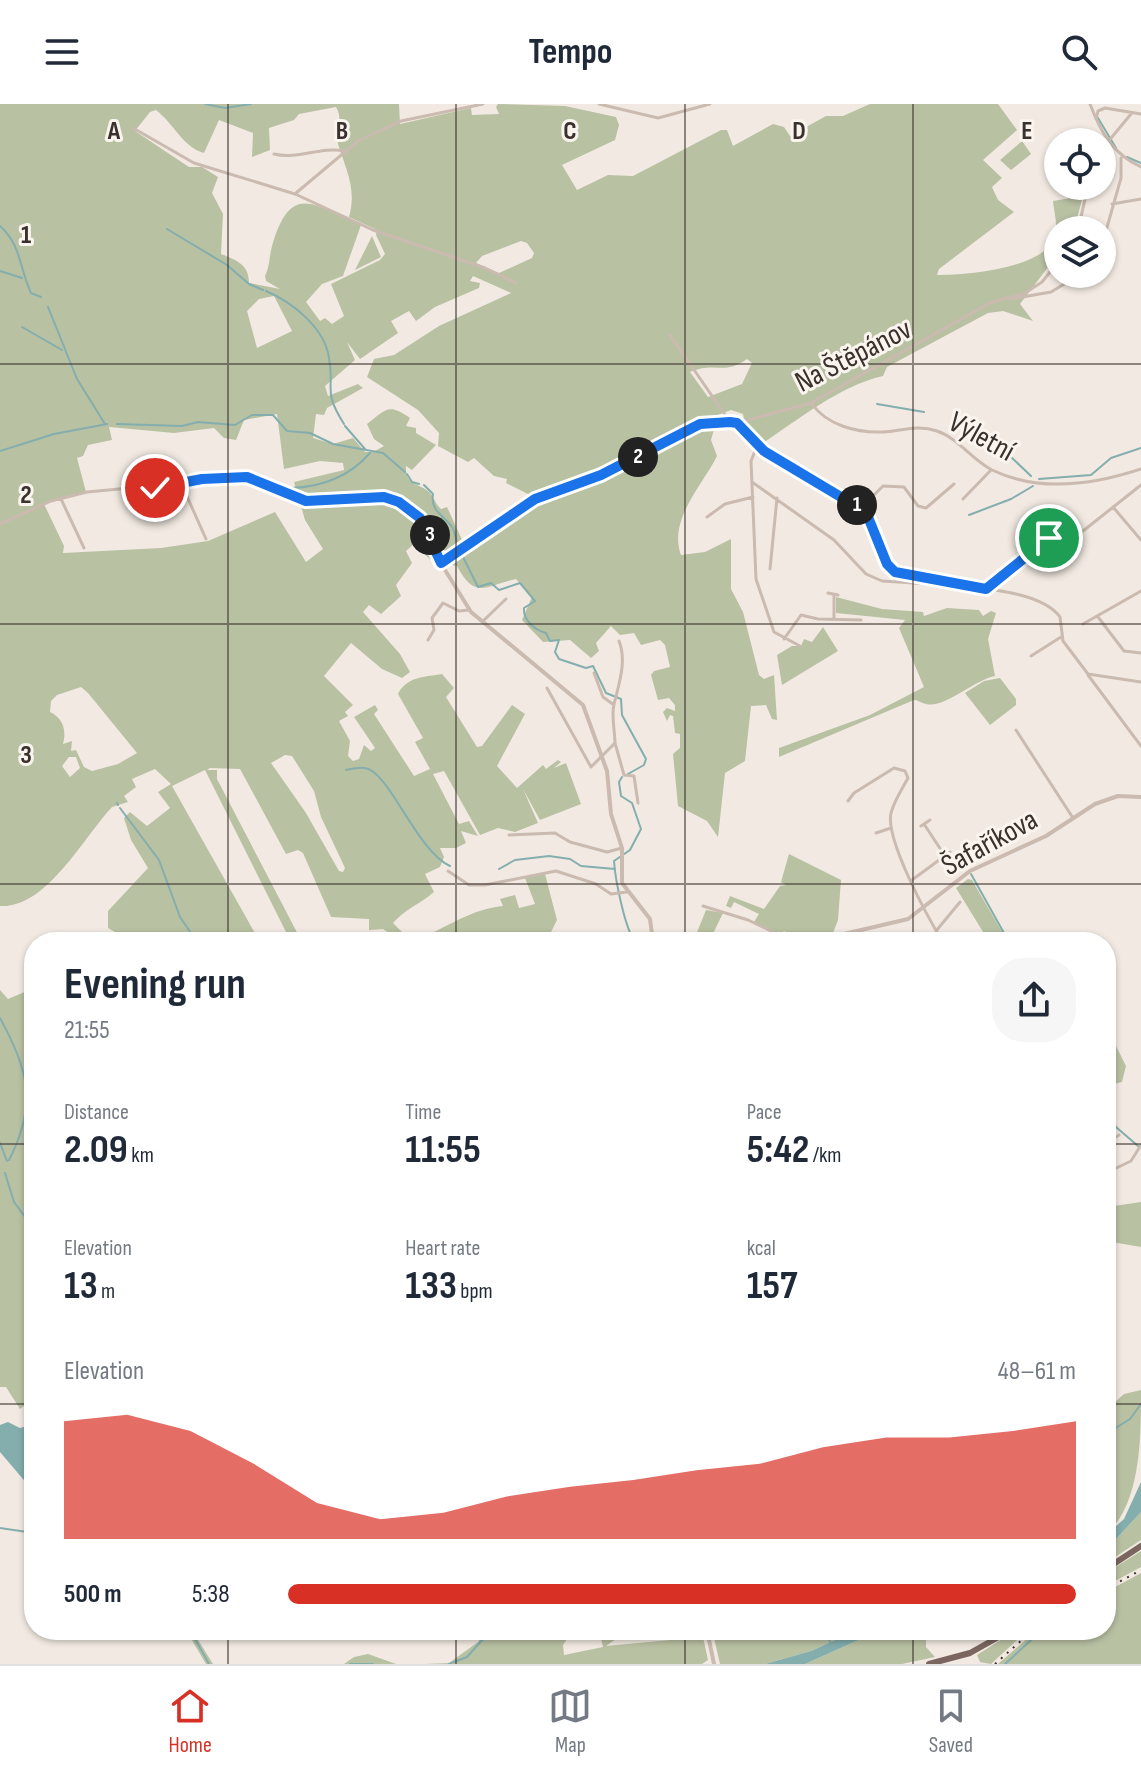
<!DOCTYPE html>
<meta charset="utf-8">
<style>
body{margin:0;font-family:"Sofia Sans Condensed",sans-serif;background:#f6f6f7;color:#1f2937;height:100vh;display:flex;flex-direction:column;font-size:30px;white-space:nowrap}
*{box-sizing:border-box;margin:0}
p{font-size:26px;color:#747a83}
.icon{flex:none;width:44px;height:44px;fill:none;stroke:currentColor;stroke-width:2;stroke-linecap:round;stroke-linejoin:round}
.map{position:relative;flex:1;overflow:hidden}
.panel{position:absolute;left:24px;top:828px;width:1092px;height:708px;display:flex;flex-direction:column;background:#fff;border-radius:32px;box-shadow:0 2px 6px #0004}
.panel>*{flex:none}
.tools{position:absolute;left:1044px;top:24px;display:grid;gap:16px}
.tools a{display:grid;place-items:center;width:72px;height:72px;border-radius:50%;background:#fff;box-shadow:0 2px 6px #0004;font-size:40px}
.pin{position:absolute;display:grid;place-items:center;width:68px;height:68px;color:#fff;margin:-34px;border:4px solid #fff;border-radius:50%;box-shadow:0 2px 8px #0007}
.km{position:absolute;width:40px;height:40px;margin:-20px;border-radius:50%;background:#222;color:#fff;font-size:22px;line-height:40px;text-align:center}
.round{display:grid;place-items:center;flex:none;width:84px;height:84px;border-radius:32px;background:#f6f6f7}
.overview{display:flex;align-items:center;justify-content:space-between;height:136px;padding:0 40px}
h1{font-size:44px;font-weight:700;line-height:60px}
.stats{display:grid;grid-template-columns:repeat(3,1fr);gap:12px;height:136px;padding:8px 40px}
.stats div{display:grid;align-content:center}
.stats b{font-size:40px;font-weight:700}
.stats small{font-size:22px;font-weight:400}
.stats p{font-size:22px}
.chart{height:224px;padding:16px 40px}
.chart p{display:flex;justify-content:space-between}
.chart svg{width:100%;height:144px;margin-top:8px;fill:#d93025;opacity:.7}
ul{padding:0 40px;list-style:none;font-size:26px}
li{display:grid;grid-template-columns:128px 96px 1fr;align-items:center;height:60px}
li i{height:20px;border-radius:10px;background:#d93025}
header{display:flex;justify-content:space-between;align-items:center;height:104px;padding:0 40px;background:#fff;font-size:36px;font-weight:700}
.tab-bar{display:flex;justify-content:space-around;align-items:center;height:112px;border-top:2px solid #e0e1e3;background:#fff;font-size:22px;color:#747a83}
.tab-bar a{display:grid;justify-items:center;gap:4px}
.tab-bar .on{color:#d93025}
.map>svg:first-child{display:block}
</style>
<header><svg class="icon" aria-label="menu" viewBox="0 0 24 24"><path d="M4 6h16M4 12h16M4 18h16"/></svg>Tempo<svg class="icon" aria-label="search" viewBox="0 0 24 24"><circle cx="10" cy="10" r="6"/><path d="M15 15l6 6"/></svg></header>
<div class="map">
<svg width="1141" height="1560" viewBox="0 0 1141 1560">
<rect width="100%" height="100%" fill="#f2eae2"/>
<path fill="#b9c1a3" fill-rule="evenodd" d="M0,0H399L400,20L471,4L472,11L499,10L496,3L498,0L565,2L616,13L619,21L615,36L562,61L577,86L608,71L633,72L721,26H727L733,42L773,20L784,23L790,32L826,12H843L870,0H998L1017,26L983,56L1002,74L992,83L998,96L1014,108L939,165L937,171C967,171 1040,165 1054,135C1059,124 1054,109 1053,97L1083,92L1075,122L1073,126H1058V150L1020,200L1033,217L1003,207L988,209L887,263L883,272C839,282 798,316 760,341L748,334L743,310L731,306L718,311L711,336L717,352C702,382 668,416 681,451L705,448L731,435V485L743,508L759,571L764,575L774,571L777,616L772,615L766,601L751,602L745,657L725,669L718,733L707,717L678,702L673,650L680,644V630L675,629L673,612L670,611L667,617L663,608L667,604L675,607V601L669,594L658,596L651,571L654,567L670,563L665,541L660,536L641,541L634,529L620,531L611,522L596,539L599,547L591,554L570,536L543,538L522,516L532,493L516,475C485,482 475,496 457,462L443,459L533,400L530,391L506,379L507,375L494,372L474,354L468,358L438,342L439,329L418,306L367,273L374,255L394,251L439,222L511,189L473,172L470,177L480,179L479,184L435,203L416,217L409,207L391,217L398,229L360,255L347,238L355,256L325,282L328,292L358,280L363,284L327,304L324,311L316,310L313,334L333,340L353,334L365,348H373L384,342L374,335L367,320C387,305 388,299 410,314L406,322L416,324V329L436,341L412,366L406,362C405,383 419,378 430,389C435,394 435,400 441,405L447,403L463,438L434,459L414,440L406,447L412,459L396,481L401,492L381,510L369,501L363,508L400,550L410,568L402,574L382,565L351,539L324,572L353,601L345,608L348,612L339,617L350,637L348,652L353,657L359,655L364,641L371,647L375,644L354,613L375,601L378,606L374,610L414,672L430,665L415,638L423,634L398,590C407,572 426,573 442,570L454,584L446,593L477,643L482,642L512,601L525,610L497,662L517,684L543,661L546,665L558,656L561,658L554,664L566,659L581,700L540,716L523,685L538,719L515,728L498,724L480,731L444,667L433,670L459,720L469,717L478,732L461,727L466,739L456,744H440L444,753L440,763L425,770L434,788C420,800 405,805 393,819L403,829L395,833L383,825L369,826V815L331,813L303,749L298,746L286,750L240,665L210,664L207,666H217V675L302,838H291L205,666L172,682L260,838H105L115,828L108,824V807L148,764L131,736L124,714L130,708L147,722L170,704L158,688L171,680L155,665L132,675L136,683L124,692L128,698L112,703C83,734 46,805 0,802ZM336,3C344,16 335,27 338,40C346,66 357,85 349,113L377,126L376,131L385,150L380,156L331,180L344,212L332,220L325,214L320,217L306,198L322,180L343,172L361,121C313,101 291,77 272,142C269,153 270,162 265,172L266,177L280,185L249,179C249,160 236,156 221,150L223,110L212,89L218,73L202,63H189L135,27L150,8L156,6C173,19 184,44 204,49L219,16L253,29L252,53L270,46L269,24L294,16L299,10ZM521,137L527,139L534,149L532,154L499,169L476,159L482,152ZM274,192L292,227L257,244L247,207L259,195ZM747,255L752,259L742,280L708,293L690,268C716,257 724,272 747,255ZM277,310L284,365L320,357L343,359L344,366L294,378L305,416L323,445L306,458L275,408L208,437L161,444L63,449L64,442L44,400L86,388L77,354L83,352L88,341L112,336L109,323L174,329L214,324L224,334L236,336L244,316ZM81,583L88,589L137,649L118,660L92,667L84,663L76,646L71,647L72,637L63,640C66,629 65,615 50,608L51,597L57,591ZM285,651L292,652L314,687L321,713L345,764L343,768L339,767L306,709L271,659ZM69,653H76L80,664L70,673L62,662Z
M1022,37L1031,50L1011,66L1000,56Z
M372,132L381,153L355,166Z
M836,493L882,505L923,508L924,512L947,504L979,506L983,512L991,507L996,509L988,535L995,572C976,575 944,605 926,600C921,599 918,596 914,596L779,653V644L870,611L924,583L899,524L905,516L836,509Z
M823,523L838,547L782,581L777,551L792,542H801L804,535L812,538Z
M1000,574L1016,595V601L990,621L965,589L984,577Z
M789,750L841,776L838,816L833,829L805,838L787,834L789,830L784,827L780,831L754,818L759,810L734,798L731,804L726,802L730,792L764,805L780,782L786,781L781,778Z
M545,770L557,816L546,838H427L425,832C451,821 472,805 503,802L500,795L515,791L519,804L535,800L525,774Z
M968,775L972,776L1008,838L988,836L956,784Z
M706,806L723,809L709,838H693Z
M34,884V1295L20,1305L6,1283H0V886L8,895Z
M1106,938L1116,942L1126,962L1122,978L1110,981L1106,975L1112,966L1106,953Z
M1106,1089L1114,1102L1141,1098V1143L1106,1137Z
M1141,1286C1141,1335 1141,1399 1106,1431V1306L1124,1290Z
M1141,1408V1436L1106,1459V1446Z
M1141,1447V1463L1106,1482V1469Z
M1141,1469V1560H998L1037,1526H1106V1488Z
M186,1526H192L213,1560H206Z
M485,1526H573L563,1541L564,1551L603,1543L599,1526H629L606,1542L703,1533L708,1556L702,1560H424L449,1559L478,1538Z
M716,1526H857L811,1547L765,1560H720L714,1534Z
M881,1526H926V1543L935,1553L902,1560H805Z
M1016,1526H1028L991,1560L980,1558L977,1551Z
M368,1550L396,1560H344L354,1553Z"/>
<path fill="#83aead" d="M8,1318L20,1324L34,1320V1388L0,1348V1321Z
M1141,1378V1408L1106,1446V1431L1124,1415Z
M857,1526H881L805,1560H765L811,1547Z"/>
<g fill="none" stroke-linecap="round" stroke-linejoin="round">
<path stroke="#83aead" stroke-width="2" d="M205,0L225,4L251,0
M1098,14L1116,44
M1127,53L1141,59
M0,122C22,142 19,164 31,189L41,193
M167,125L227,161L249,180L263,186
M0,167L22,174
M266,187C292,198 325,224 329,254C335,287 322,285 344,320
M48,203L77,275L105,320
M22,223L62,246
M877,300L924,308
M117,320L182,322L198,318L235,321L252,311H273L287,327L310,329L333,340L383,349L405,368
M345,322L365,345
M0,347L54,330L107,320
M995,347L1011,353L1031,372
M407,370L412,378L419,380
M1039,375L1091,371L1111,354L1141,344
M424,381L433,390C430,408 445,412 452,423C455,427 456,437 458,442
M291,384C322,383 349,373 370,349
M969,411L1011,395L1033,382
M461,449L478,483L491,479L499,486L520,479L535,497L524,504C523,517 535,526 546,529L550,537L559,536L555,548L559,555L586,564L593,562L606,589L621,595L622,611L646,655L644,661L628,670
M346,666C351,665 359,663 365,664C389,667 416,746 450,762
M622,673L619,678L621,692L632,699L641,725L630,746L614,757C615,773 625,828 636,838
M117,699L118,701
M120,704L159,756L180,813L197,838
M499,765L515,756L549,752L570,755L581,762L615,765
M971,770L1009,838
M0,914C28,966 38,1000 9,1056
M1106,1006L1116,1023L1138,1042
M0,1039L7,1057
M5,1069L14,1098L34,1125
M1106,1330L1130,1315L1141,1300
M0,1424L34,1429
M190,1526L209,1560
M827,1530L831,1540
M350,1560H373
M449,1560L467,1553L491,1526
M1005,1560L1042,1526"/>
<path stroke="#cabaaf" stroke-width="3" d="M599,0L658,14L710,0
M1090,0C1101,29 1113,50 1141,63
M1105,4L1141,10
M1096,15L1098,7L1105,4
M133,24L194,59L295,90L373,126L485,164L516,179
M1102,45L1131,10
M274,50C298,56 320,42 345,47
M296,89L358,37L401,17L483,0
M1112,100L1141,95
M1078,126L1088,82
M1102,141L1121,74V54
M1011,195L1051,188L1081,170
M670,231L730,318
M812,300C827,321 856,329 883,328C902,327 917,320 937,327C958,334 972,356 992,366C1040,389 1093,381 1141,365
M737,319L764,347L866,408L887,460L895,468C935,486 1035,478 1060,513L1063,537L1088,570L1141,578
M757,342L751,357L756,475L774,528L800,542
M752,378L834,436L866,470L882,477L945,481
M181,379L206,435
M61,395L84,444
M963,395L991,366
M1113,403L1141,436
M866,408L873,392L883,382L904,383L918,402L926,404L954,380
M707,413L725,400L753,393
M0,420L51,397L87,388L247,373L306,397L384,393L399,398L420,414L417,419L425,424
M441,459L535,395L601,371L700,320L737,319L811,299L990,199L1025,189L1042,178L1058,158
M770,465L777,394
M986,485L1049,434L1060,428L1083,427L1141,381
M828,489L838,491
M834,491V514
M1098,513L1124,547L1141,549
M483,517L506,495
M1083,520L1141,487
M784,535L801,511L818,515L861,516
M428,536L434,526L432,514L443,499L459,507L469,506
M1031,552L1061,533
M594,569L603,593L614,601
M1088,571L1141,642
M547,584L591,663L615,639C615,628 611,611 614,600C619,580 627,557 619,537
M1016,626L1073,714
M615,639L624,671L634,672L638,699
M848,697L854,689L894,664L905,667L908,674C902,685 894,697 891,709C885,735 928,814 943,838
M924,720L945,752
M921,722L930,716
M876,729L891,724
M509,731L555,729L570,738L607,748L622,744
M448,767L469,781H485L556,767L596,780L611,790L627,788
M912,776L950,748
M703,802L748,816L794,838
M936,827L960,798
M1106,1039L1119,1031
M1106,1069L1131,1057L1141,1041"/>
<path stroke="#cabaaf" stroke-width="4" d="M420,414L445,466L471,508L583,601L607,667L611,710L622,744V779L650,815L653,838
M810,838L908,815L970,767L1046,732L1095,700L1118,692L1141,693
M707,1526L714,1560"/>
<path stroke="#7a665f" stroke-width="6" d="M1106,1465L1141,1442
M929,1560L970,1549L1011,1526"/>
<path stroke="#3a302c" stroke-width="2" stroke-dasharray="2 6" stroke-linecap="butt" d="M1106,1485L1141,1466
M995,1560L1033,1526"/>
</g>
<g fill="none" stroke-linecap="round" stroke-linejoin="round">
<g stroke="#fff" stroke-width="16">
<path id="route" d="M155,384L202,375L247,373L306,397L384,393L399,398L420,414L441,459L535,395L601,371L700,320L730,318L737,319L764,347L866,408L887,460L895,468L986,485L1049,434"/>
</g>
<use href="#route" stroke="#1a73e8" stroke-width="10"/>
</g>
<path fill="none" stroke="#3a302c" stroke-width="2" stroke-opacity="0.55" d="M228,0V838M456,0V838M685,0V838M913,0V838M0,260H1141M0,520H1141M0,780H1141M0,1040H34M1106,1040H1141M0,1300H34M1106,1300H1141M228,1526V1560M456,1526V1560M685,1526V1560M913,1526V1560"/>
<g text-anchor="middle" stroke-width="6" stroke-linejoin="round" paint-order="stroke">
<g font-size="30" fill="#3a302c" stroke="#faf4ef">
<text transform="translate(853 251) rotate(-27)" y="10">Na Štěpánov</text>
<text transform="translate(982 332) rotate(29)" y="10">Výletní</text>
<text transform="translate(989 738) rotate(-29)" y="10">Šafaříkova</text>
</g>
</g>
<g font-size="26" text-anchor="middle" font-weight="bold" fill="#3a302c" stroke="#faf4ef" stroke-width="6" stroke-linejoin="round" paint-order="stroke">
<text x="114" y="35">A</text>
<text x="342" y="35">B</text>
<text x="570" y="35">C</text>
<text x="799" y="35">D</text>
<text x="1027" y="35">E</text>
<text x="26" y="139">1</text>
<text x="26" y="399">2</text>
<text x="26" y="659">3</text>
</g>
</svg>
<div class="tools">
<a><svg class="icon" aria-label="locate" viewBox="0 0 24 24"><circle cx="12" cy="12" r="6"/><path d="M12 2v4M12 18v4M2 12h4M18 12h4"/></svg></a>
<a><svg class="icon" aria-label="layers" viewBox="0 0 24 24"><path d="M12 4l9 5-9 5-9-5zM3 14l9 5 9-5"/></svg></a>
</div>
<div class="pin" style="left:1049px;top:434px;background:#1e9e55"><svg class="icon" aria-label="arrive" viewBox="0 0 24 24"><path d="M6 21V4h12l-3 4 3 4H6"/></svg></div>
<div class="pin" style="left:155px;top:384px;background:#d93025"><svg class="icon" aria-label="check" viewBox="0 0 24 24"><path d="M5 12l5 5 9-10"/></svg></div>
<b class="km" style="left:857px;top:401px">1</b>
<b class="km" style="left:638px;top:353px">2</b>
<b class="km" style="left:430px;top:431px">3</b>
<section class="panel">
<div class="overview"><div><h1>Evening run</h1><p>21:55</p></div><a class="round"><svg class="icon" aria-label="share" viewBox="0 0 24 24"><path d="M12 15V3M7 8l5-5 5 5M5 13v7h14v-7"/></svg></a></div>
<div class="stats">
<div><p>Distance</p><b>2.09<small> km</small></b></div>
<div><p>Time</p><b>11:55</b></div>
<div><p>Pace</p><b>5:42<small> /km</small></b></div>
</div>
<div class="stats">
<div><p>Elevation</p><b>13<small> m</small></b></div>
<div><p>Heart rate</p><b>133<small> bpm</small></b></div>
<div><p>kcal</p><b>157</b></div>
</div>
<div class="chart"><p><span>Elevation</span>48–61 m</p>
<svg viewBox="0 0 160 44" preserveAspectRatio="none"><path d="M0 44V8L10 6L20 11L30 21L40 33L50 38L60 36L70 31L80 28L90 26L100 23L110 21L120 16L130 13L140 13L150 11L160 8V44z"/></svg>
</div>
<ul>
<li><b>500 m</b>5:38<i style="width:100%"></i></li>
</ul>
</section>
</div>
<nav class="tab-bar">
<a class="on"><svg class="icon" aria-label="home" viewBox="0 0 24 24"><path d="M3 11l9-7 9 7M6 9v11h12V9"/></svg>Home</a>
<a><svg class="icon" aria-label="map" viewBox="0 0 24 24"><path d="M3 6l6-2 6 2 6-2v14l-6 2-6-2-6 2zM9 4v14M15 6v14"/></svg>Map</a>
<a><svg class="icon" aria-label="saved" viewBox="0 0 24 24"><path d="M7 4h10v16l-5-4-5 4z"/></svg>Saved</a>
</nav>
